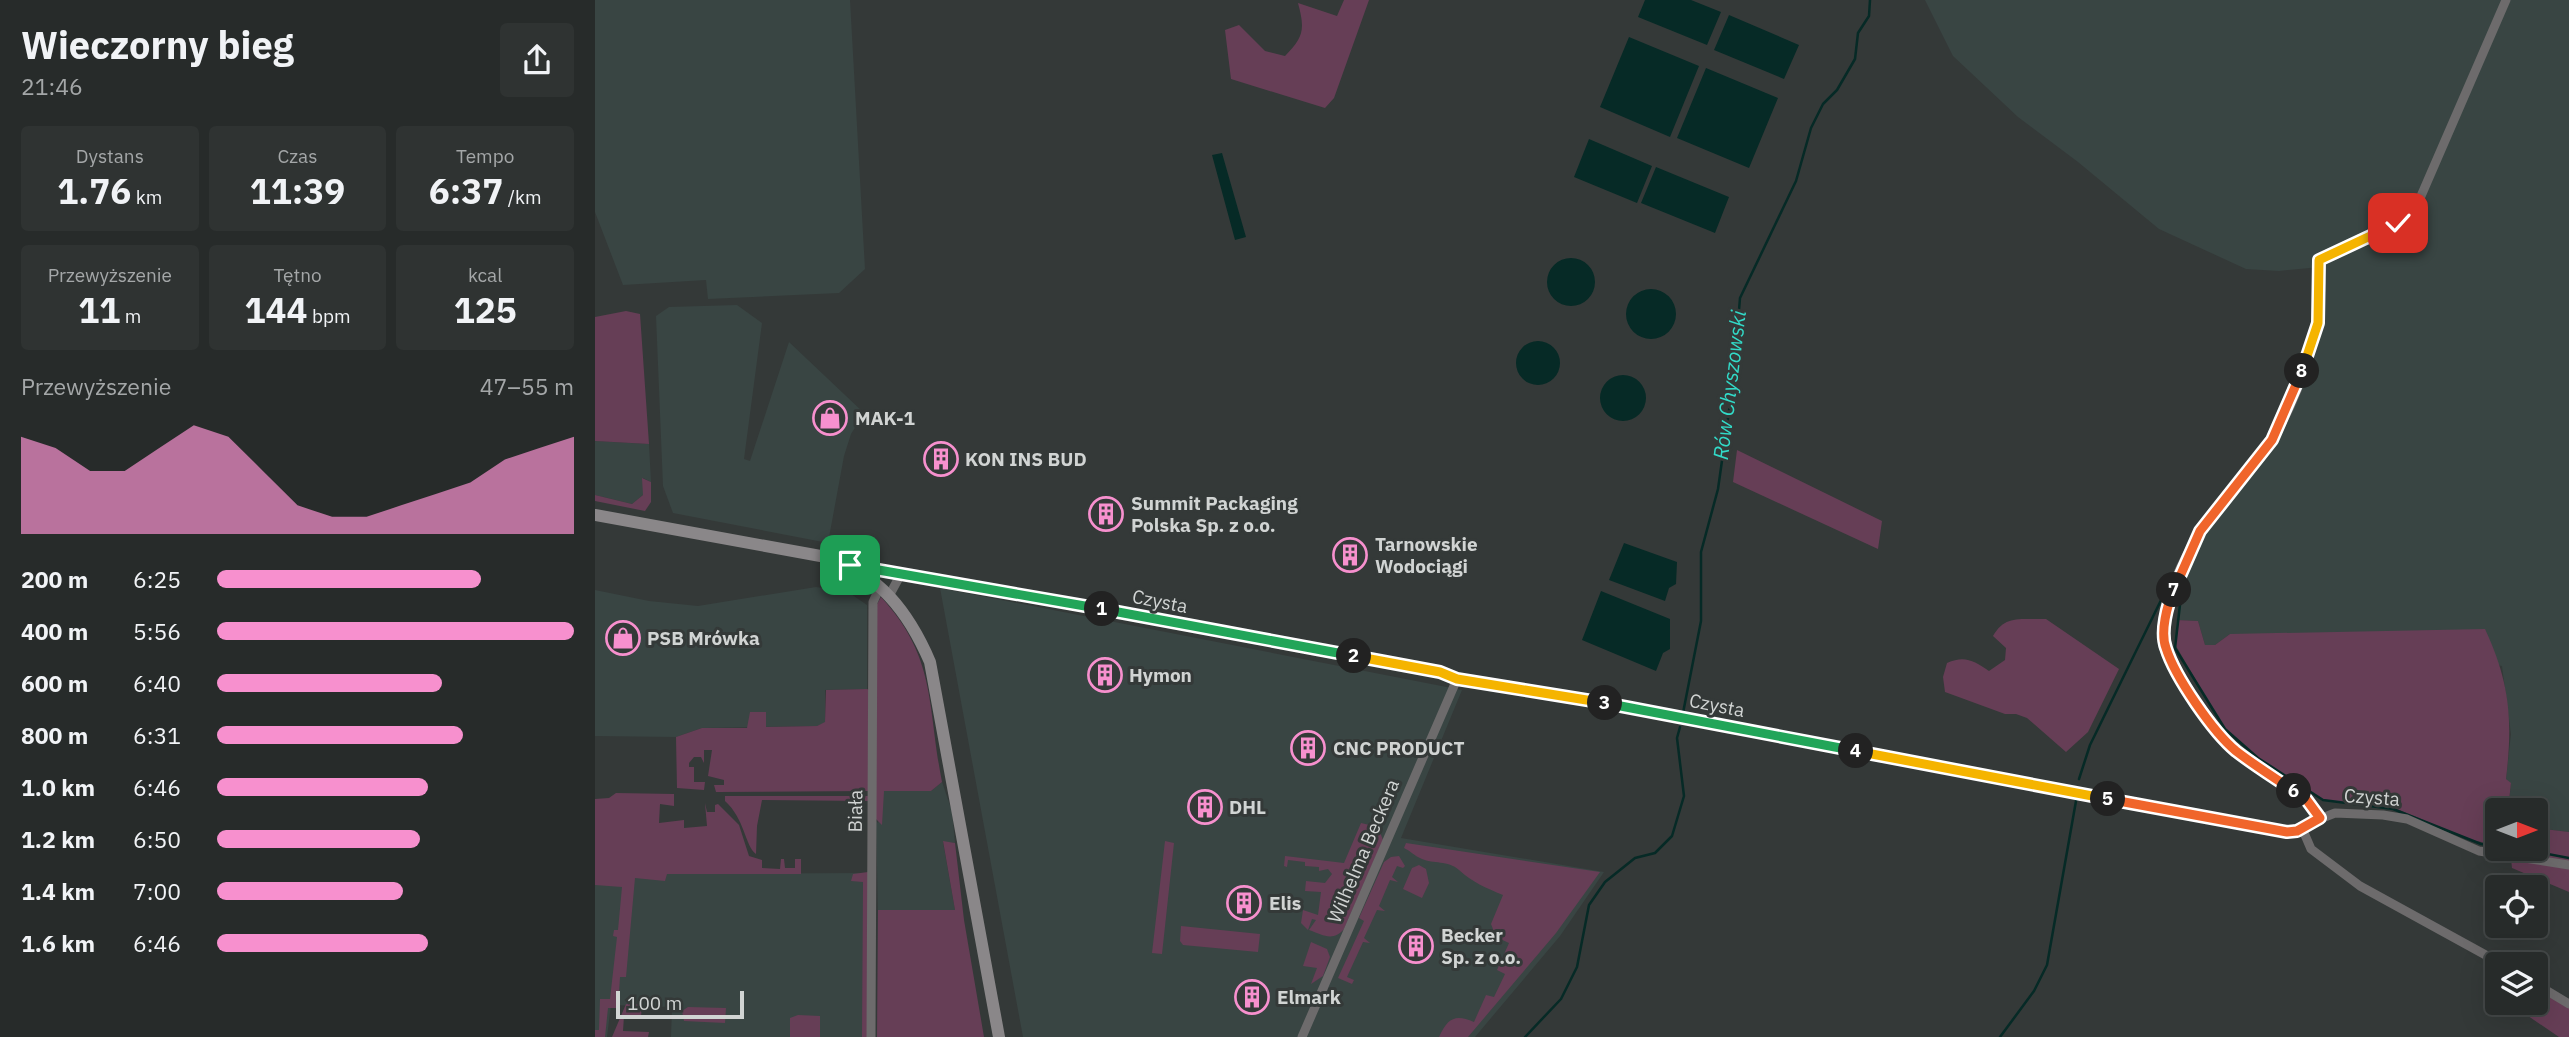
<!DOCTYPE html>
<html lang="pl">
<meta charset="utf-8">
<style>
body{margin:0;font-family:"IBM Plex Sans",sans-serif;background:#2f3332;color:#f1f3f6;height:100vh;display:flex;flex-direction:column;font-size:26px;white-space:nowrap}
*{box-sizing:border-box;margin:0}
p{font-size:23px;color:#a4a7a8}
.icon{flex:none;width:38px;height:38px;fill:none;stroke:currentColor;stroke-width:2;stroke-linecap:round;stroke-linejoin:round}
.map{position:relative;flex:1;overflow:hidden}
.side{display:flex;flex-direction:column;background:#272b2a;width:595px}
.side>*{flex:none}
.needle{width:46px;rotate:90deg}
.buttons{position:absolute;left:1890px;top:798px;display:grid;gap:14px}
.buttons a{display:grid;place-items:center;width:63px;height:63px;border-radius:7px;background:#272b2a;box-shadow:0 7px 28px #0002,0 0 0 2px #434747;font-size:35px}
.scale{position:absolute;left:21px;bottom:18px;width:128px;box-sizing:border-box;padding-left:7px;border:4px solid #d1d4d3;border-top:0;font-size:19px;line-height:24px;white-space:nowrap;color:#d1d4d3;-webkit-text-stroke:5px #343938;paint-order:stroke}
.pin{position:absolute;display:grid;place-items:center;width:60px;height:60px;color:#fff;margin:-30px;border-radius:14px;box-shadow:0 4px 10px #0006}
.km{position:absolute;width:35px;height:35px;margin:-18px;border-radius:50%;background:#222;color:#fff;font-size:19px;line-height:35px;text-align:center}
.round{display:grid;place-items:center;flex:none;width:74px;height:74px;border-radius:7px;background:#2f3332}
.head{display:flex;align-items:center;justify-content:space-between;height:119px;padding:0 21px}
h1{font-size:38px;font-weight:700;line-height:52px}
.metrics{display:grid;grid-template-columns:repeat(3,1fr);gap:10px;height:119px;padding:7px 21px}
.metrics div{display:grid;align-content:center;border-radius:7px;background:#2f3332;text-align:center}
.metrics b{font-size:35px;font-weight:700}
.metrics small{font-size:19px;font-weight:400}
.metrics p{font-size:19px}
.chart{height:196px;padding:14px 21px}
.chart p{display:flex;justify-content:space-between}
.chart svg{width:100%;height:126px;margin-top:7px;fill:#f790ce;opacity:.7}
ul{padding:0 21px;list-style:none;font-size:23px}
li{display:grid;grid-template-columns:112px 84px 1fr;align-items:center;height:52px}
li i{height:18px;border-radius:9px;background:#f790ce}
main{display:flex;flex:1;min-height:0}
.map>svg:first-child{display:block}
</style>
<main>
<section class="side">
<div class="head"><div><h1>Wieczorny bieg</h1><p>21:46</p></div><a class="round"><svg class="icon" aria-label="share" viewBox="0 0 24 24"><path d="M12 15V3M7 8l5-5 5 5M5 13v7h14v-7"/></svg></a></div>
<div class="metrics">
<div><p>Dystans</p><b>1.76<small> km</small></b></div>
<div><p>Czas</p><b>11:39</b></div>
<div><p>Tempo</p><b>6:37<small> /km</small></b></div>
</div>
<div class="metrics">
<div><p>Przewyższenie</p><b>11<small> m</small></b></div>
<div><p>Tętno</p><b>144<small> bpm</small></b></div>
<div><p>kcal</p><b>125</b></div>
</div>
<div class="chart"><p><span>Przewyższenie</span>47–55 m</p>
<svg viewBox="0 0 160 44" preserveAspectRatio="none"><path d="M0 44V10L10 14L20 22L30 22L40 14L50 6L60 10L70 22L80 34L90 38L100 38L110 34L120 30L130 26L140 18L150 14L160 10V44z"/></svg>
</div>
<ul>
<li><b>200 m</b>6:25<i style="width:74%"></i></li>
<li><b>400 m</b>5:56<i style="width:100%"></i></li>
<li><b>600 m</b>6:40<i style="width:63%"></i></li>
<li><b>800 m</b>6:31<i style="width:69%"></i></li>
<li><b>1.0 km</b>6:46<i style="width:59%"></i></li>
<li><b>1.2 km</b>6:50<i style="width:57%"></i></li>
<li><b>1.4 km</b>7:00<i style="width:52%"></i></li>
<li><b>1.6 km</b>6:46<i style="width:59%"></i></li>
</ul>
</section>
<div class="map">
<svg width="1974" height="1037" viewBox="0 0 1974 1037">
<rect width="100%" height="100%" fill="#343938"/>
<path fill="#394543" d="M0,0H255L270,269L244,293L113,299L111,280L28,285L0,212Z
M1330,0H1974V832L1941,828V810H1913L1916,784L1911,779L1916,734L1907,666L1732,634H1635L1620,645H1610L1603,621L1582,620L1586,596L1582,581L1594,550L1689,416L1722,323L1725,267L1684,271L1651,269L1564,229L1483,162L1423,117L1358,56Z
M142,305L167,323L149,459L155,461L194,342L269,413L256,434L249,456L233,543L78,513L68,486L61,316L74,307Z
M0,441L54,444L56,482L48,478V495L37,504L0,495Z
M221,587L253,592L272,605V689L230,690V723L222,726L107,728L81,737L0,736V590L54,601L103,606Z
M345,588L867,690L806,838L1009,872L965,936L880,1037H428Z
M347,782L357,811L360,843L348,842L360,910H283L281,821L283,823L288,791H336Z
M277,873L276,1037H76L77,1007L16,1005L12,1037H0V874Z"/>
<path fill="#663e56" d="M749,0H774L739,98L730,108L636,79L630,30L644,25L670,51L690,56C709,37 710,29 703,3L742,16Z
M31,311L45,314L54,444L0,441V317Z
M1142,450L1287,521L1283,549L1138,482Z
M47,478L56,482V502L50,511L0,501V495L37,504L48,495Z
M286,597C342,658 332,706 347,782L336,791H289L287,825L280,818L281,606Z
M1436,619H1451L1524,669L1493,732L1471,752L1432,718L1421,714H1410L1350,692L1348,677L1352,663C1370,655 1379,661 1394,671L1410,660L1411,648L1398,636C1408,619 1418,619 1436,619Z
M1582,620L1603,621L1610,645H1620L1635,634L1890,629C1915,683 1918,720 1911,779L1916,783L1913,810H1902V845L1876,840L1802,809L1731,801L1664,759L1630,730L1617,708L1581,646Z
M272,689L277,691L273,791L121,792L119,785H129V780L113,776L117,750H109V763L106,757H99L94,763V767H99V782H110L109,790L82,788L81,737L107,728H152L155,712H171V727L222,726L230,722L231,690Z
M21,793L79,794V806L65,804L64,823L89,820V828L112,826L110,803L112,812H120V805L123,804L144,825L154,856L167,860V868L185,869L186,859H189L190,868H200V859H206V874H72L70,881L40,878L31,977H25L23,1008H13L10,1037H0V1030H4L5,999H15L22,937L18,936L19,930H23L27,887L0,885V799L14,798Z
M130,796H273V801L167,800L162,826L161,854C150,846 150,819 130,801Z
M766,823L783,827L788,840L749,929C738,942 728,935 714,930L721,920L717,919L713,930L706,923L708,910L723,915L726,892L710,891L711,881L730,883L737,874L733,869L724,871V867L710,866V862L693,860L692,867L689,866L690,856L749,863Z
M1941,828L1974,832V892L1917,868L1915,849H1941Z
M348,841L360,843L369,920L389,1037H282L283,910H360Z
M570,841L579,843L567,954L557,953Z
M811,843L1005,872L961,933L873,1037H844C853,1018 860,1014 879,1022L891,995L899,997L910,974L902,970L914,943L901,937L896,924L908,895C891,888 877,882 864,870C853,860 838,864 827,859C818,855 817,852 809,848Z
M804,856L810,866L808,868L802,866L797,877L803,882L795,880L784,906L790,911L782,910L769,938L775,943L768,942L752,977L759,980L757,984L743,978L769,921L764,918L789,862L796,857Z
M824,865L831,869L834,883L827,898L808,889L817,868Z
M273,872V1037H267L268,882L256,881L258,874Z
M586,926L665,934L663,952L588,945L585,941Z
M716,942L732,949L735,957L728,976L716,984L722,968L708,966Z
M1941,984L1974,1004V1037H1964L1914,1003H1941Z
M31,1004H47L46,1017L29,1016L28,1031L54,1032L53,1037H17Z
M93,1007L131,1008L130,1023L89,1021L87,1011Z
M203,1015L225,1016V1037H195V1018Z"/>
<path fill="#062a26" d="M1050,0H1096L1126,12L1112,45L1043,17Z
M1134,15L1204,45L1189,79L1119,50Z
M1034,37L1104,66L1075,137L1005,107Z
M1111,68L1183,98L1154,168L1082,138Z
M994,139L1057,166L1042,203L979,177Z
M627,153L651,237L640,240L617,155Z
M1061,167L1134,197L1120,233L1046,203Z
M952 282a24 24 0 1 1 48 0a24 24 0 1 1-48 0Z
M1031 314a25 25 0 1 1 50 0a25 25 0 1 1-50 0Z
M921 363a22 22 0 1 1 44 0a22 22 0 1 1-44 0Z
M1005 398a23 23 0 1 1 46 0a23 23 0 1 1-46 0Z
M1029,543L1082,562L1081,584L1074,588L1070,601L1014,580Z
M1006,591L1075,619V649L1068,653L1061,671L987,640Z"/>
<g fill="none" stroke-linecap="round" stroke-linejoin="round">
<path stroke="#062a26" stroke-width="2.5" d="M1586,596L1580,648L1630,729L1663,758L1728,800L1798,809L1886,844L1902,846
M1088,713L1106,621V552L1123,489L1138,383L1145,298L1201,181L1216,128L1228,104L1242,90L1260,59L1263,33L1274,16L1275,0
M1484,779L1495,745L1571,590
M1926,849L1974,858
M930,1037L966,999L982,967L994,905L1010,882L1040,858L1060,853L1077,836L1089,796L1082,738L1085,727
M1405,1037L1439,991L1452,965L1481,801"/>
<path stroke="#6d6b6c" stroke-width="9" d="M255,564L845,672L862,679L912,685L1692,832L1740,813L1788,815L1812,819L1884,851L1974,865
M294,596L307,572
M1725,818C1703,789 1671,773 1643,752C1619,734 1580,676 1571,648C1568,641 1571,630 1571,622C1576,549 1636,498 1676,441C1705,398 1733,312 1724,260L1803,223L1823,203L1911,0
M1707,828L1716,849L1765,886L1907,964
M1941,984L1974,1004
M276,1037L278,602L285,587
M707,1037L862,679"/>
<path stroke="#8a8789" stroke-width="12" d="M0,515L231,557C284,573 314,613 335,662L404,1037"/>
</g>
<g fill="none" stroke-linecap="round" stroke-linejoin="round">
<g stroke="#fff" stroke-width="14">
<path id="split-1" d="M255,565L507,609"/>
</g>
<g stroke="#fff" stroke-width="14">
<path id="split-2" d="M507,609L759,656"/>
</g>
<g stroke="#fff" stroke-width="14">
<path id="split-3" d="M759,656L845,672L862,679L1010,703"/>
</g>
<g stroke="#fff" stroke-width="14">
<path id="split-4" d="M1010,703L1261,751"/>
</g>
<g stroke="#fff" stroke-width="14">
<path id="split-5" d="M1261,751L1513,799"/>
</g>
<g stroke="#fff" stroke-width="14">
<path id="split-6" d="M1513,799L1692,832L1702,831L1725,818L1711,799L1699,791"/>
</g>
<g stroke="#fff" stroke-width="14">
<path id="split-7" d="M1579,590C1572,605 1565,632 1571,648C1580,677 1618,732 1641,751C1659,765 1680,778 1699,791"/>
</g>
<g stroke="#fff" stroke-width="14">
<path id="split-8" d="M1579,590L1605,531L1677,440L1707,371"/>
</g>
<g stroke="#fff" stroke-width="14">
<path id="split-9" d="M1707,371L1723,323L1724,260L1803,223"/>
</g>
<use href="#split-1" stroke="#22a559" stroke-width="9"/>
<use href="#split-2" stroke="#22a559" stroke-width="9"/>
<use href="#split-3" stroke="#f5b400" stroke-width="9"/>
<use href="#split-4" stroke="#22a559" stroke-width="9"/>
<use href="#split-5" stroke="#f5b400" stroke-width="9"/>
<use href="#split-6" stroke="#f0652b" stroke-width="9"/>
<use href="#split-7" stroke="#f0652b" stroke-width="9"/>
<use href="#split-8" stroke="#f0652b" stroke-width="9"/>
<use href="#split-9" stroke="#f5b400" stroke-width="9"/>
</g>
<defs>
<g id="shop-ring" transform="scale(1.75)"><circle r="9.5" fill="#343938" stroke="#f790ce" stroke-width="1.5"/><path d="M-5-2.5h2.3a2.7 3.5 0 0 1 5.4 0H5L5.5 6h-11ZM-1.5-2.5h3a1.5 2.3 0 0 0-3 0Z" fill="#f790ce"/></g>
<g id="building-ring" transform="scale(1.75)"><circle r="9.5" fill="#343938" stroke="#f790ce" stroke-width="1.5"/><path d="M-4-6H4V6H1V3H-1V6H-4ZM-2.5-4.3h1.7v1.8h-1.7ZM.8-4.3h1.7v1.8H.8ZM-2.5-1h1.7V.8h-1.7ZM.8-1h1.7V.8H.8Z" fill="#f790ce"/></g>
</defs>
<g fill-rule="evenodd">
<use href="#shop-ring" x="235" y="418"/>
<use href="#building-ring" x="346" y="459"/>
<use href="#building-ring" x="511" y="514"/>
<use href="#building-ring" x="755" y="555"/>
<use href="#shop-ring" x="28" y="638"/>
<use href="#building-ring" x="510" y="675"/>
<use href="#building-ring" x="713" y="748"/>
<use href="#building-ring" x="610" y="807"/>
<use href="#building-ring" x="649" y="903"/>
<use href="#building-ring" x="821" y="946"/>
<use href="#building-ring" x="657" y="997"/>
</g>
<g text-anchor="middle" stroke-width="6" stroke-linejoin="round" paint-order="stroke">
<g font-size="19" font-weight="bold" fill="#d1d4d3" stroke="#343938" text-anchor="start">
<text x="260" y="425">MAK-1</text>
<text x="370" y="466">KON INS BUD</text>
<text x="536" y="510">Summit Packaging<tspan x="536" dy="22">Polska Sp. z o.o.</tspan></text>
<text x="780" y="551">Tarnowskie<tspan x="780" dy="22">Wodociągi</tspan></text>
<text x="52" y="645">PSB Mrówka</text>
<text x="534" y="682">Hymon</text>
<text x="738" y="755">CNC PRODUCT</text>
<text x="634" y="814">DHL</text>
<text x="674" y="910">Elis</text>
<text x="846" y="942">Becker<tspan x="846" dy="22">Sp. z o.o.</tspan></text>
<text x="682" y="1004">Elmark</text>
</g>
<g font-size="19" fill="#d1d4d3" stroke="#343938">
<text transform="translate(565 601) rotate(11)" y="7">Czysta</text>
<text transform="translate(1122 705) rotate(11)" y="7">Czysta</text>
<text transform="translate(1777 797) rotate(4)" y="7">Czysta</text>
<text transform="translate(260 811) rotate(-89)" y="7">Biała</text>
<text transform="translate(768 851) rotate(-67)" y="7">Wilhelma Beckera</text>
</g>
<g font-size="21" font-style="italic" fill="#32dac8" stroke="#343938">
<text transform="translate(1135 385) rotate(-83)" y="7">Rów Chyszowski</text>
</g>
</g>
</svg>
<div class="buttons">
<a><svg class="needle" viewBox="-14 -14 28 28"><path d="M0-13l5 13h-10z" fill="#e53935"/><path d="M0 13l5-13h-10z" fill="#a4a7a8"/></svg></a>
<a><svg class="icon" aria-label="locate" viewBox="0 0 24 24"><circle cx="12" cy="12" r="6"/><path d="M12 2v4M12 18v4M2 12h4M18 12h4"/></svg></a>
<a><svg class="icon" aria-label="layers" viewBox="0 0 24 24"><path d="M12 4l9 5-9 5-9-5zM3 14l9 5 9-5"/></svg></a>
</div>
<div class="scale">100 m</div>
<div class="pin" style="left:255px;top:565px;background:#1e9e55"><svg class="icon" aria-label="arrive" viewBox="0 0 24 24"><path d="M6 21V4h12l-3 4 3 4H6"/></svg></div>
<div class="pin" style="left:1803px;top:223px;background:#d93025"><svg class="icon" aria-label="check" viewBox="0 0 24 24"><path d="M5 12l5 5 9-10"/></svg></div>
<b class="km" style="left:507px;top:609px">1</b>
<b class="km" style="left:759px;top:656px">2</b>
<b class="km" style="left:1010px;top:703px">3</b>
<b class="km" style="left:1261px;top:751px">4</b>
<b class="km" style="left:1513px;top:799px">5</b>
<b class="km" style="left:1699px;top:791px">6</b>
<b class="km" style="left:1579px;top:590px">7</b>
<b class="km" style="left:1707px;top:371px">8</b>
</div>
</main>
